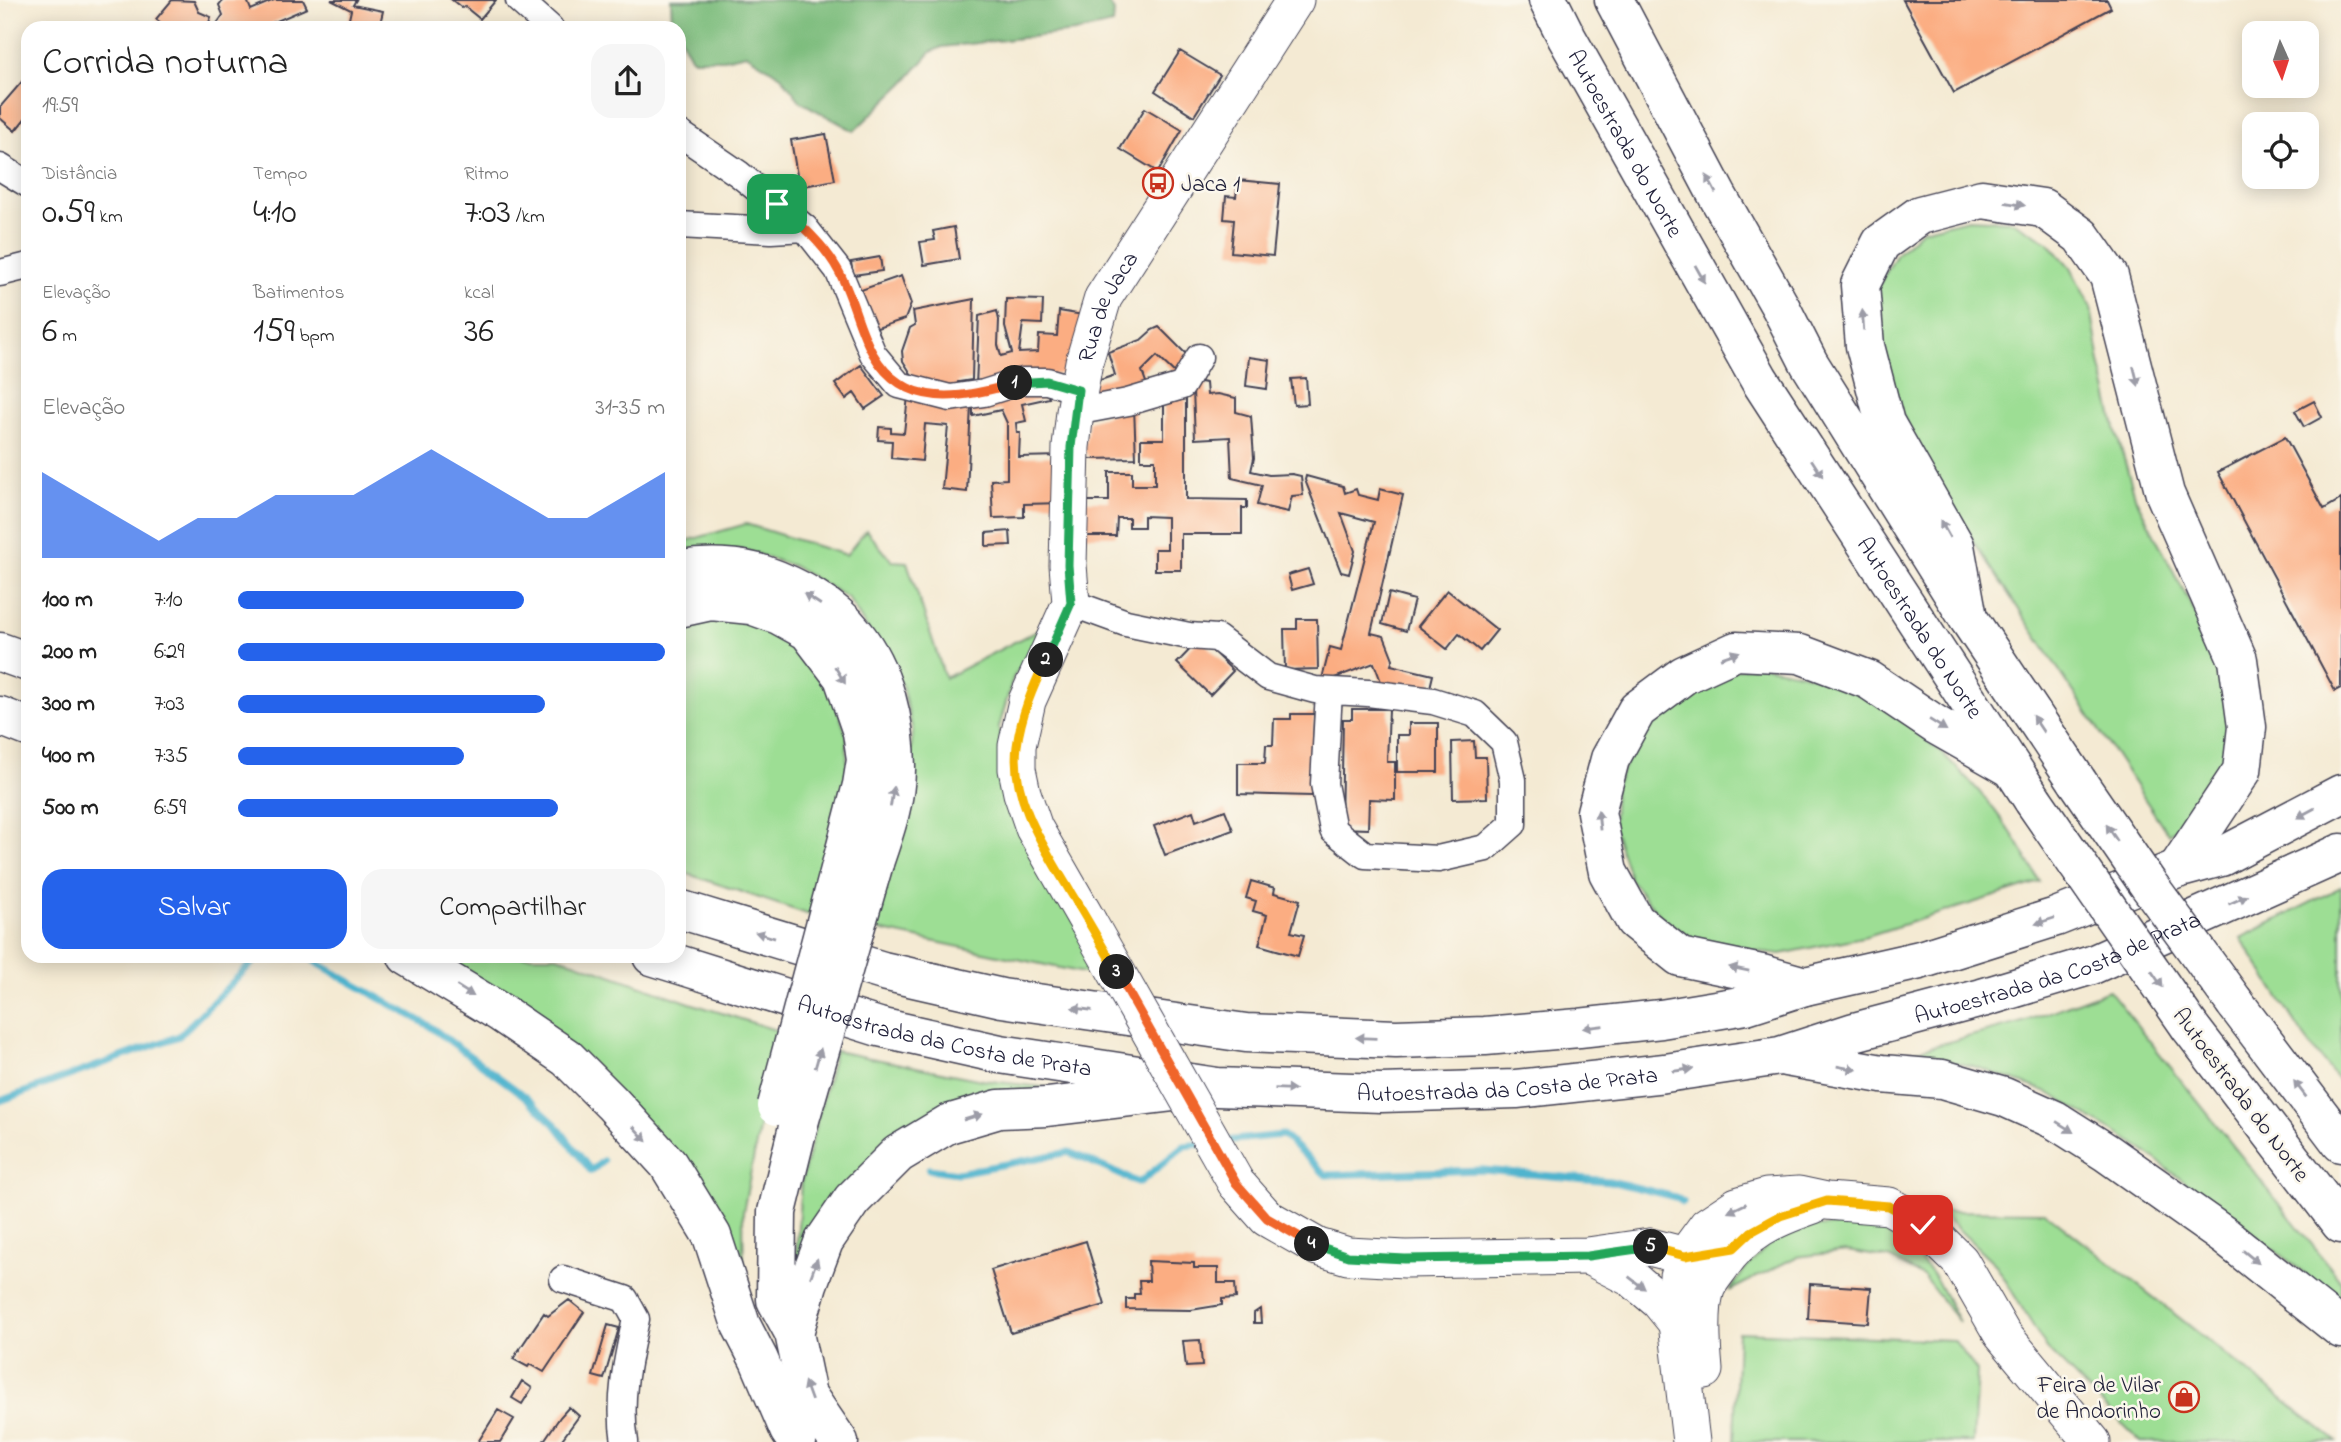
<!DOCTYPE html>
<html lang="pt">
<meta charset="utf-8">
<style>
body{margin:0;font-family:"Indie Flower",sans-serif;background:#f6f6f6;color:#222;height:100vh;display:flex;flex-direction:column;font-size:26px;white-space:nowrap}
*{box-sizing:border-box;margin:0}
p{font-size:23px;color:#767676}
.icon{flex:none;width:38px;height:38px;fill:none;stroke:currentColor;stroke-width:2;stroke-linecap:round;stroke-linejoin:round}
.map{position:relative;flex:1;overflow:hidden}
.details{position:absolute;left:21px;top:21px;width:665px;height:942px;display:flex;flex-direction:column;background:#fff;border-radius:21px;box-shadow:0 4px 18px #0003}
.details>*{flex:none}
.needle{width:46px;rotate:177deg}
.buttons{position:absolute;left:2242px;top:21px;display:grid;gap:14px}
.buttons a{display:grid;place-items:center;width:77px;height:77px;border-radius:14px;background:#fff;box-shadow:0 4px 18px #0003;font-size:35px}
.pin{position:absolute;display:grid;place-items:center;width:60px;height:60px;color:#fff;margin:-30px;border-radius:14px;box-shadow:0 4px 10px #0006}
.km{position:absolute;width:35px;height:35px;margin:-18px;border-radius:50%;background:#222;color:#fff;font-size:19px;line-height:35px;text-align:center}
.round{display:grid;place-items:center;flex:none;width:74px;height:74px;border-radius:21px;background:#f6f6f6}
.overview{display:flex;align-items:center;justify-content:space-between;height:119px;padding:0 21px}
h1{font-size:38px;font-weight:600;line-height:52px}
.figures{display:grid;grid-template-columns:repeat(3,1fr);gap:10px;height:119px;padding:7px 21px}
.figures div{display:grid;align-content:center}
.figures b{font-size:35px;font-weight:600}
.figures small{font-size:19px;font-weight:400}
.figures p{font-size:19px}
.chart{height:196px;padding:14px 21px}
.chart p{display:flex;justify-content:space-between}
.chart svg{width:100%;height:126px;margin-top:7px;fill:#2563eb;opacity:.7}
.primary-button{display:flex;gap:14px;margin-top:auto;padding:14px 21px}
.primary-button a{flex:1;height:80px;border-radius:21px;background:#2563eb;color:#fff;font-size:28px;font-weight:600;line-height:80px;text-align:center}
.primary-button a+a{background:#f6f6f6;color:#222}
ul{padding:0 21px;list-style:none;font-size:23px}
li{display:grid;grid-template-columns:112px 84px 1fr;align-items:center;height:52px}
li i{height:18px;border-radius:9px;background:#2563eb}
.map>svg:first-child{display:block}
</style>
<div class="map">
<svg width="2341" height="1442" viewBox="0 0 2341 1442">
<rect width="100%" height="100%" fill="#fbf7ec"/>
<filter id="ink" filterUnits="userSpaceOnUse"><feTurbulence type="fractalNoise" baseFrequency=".0143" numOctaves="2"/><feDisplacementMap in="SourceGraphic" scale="14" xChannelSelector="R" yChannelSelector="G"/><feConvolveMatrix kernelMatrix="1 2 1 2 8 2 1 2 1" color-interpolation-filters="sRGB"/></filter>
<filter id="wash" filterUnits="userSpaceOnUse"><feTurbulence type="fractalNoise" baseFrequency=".00686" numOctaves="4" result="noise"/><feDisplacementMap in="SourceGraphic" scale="28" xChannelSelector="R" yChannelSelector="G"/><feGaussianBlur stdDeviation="1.57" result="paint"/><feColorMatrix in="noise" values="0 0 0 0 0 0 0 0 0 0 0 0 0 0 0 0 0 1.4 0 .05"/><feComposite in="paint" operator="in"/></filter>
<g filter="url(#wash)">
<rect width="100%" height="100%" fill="#f4ead3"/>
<path fill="#9dde94" stroke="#608068" stroke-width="2" d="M1968,219L2012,221L2048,242L2071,268L2091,308L2100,362L2115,428L2136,499L2223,667L2232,752L2189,818L2168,834L1956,515L1897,406L1882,360L1874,293L1897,254L1922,230Z
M746,524L846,555L866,530L892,561L907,562L945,678L1051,623L1013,678L999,727L1003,776L1103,977L874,929L908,779L913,731L902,686L848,598L793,566L742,549L679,557V543Z
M730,613L793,642L824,671L847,736V788L813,916L679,871V624Z
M1758,665C1792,671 1831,678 1861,694C1918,725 1973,778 2010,831C2021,847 2030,865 2040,882L1867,936L1781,954L1703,945L1662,918L1631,881L1613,826L1615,786L1646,720L1711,675Z
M2341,887V1084L2305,1038L2241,938Z
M425,956H557L690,1003L782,1032L759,1129L743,1212L744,1292L687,1175Z
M2109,990L2341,1281V1301L2135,1144L2045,1091L1973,1066L1914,1056L1911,1052L2023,1022Z
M835,1051L982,1080L1084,1092L922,1122L794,1285L801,1183Z
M1939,1211L2045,1212L2337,1442H2141L2047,1349L1996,1265Z
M1807,1226H1844L1882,1230L1914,1253L1935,1277L1959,1322L1923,1276L1889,1258L1847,1251L1796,1257L1729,1291L1745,1269L1773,1240Z
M1738,1332L1954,1340L1977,1371L1973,1442H1734Z"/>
<path fill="#7ebd7e" stroke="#50705c" stroke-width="2" d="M671,0H1106L1114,11L1113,24L1075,32L942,47L931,52L904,83L854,131L801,102L781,76L746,54L724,59H692L679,35V28H675L672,21Z"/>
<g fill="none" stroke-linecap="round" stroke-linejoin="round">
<path stroke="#4fb4ce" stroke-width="7" d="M309,956L317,963L428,1025L523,1095L555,1124L591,1171L603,1161
M0,1101L179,1036L255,960V956
M1224,1141L1283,1135L1326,1175L1483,1170L1610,1181L1675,1197L1683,1202
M929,1169L958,1173L1069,1152L1139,1183L1184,1146L1201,1144"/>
</g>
<g id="blocks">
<path fill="#fbad82" d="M172,0L194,1L199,12L211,17L207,28H167L156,19Z
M223,0H247L251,10L274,0H303L307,8L272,23L268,28H214L223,15L219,5Z
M331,0H356L353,5L383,11L379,28L360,23L359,28H347L351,10Z
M452,0H496L480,19L464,6L462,8Z
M1903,0H2107L2111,8L1954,93Z
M1180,51L1220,75L1194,116L1155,91Z
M25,78L28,80V115L15,131L0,118V107Z
M1145,108L1182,130L1158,172L1120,149Z
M826,134L835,180L799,187L791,140Z
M1238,180L1280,184L1273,256L1231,252L1234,220L1224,219L1226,196L1236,197Z
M954,227L959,259L924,265L920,242L935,240L933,231Z
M880,257L882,271L853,275L851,262Z
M901,276L911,304L905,319L871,330L858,291Z
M974,299L972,380L958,382L959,390L917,383L903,361L902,351L910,328L915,325L913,311Z
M1006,299L1043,300L1042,324L1023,323L1019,353L1038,352L1039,335L1057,336L1059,311L1089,316L1065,373L976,386L979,316L997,311L999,320L998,345L1001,356L1012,353L1005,327Z
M1159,327L1190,358L1176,374L1157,356L1142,371L1148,388L1090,408L1083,386L1115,375L1108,352L1141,340L1152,330Z
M1249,357L1270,360L1267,389L1246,386Z
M861,365L884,396L865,409L854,393L846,399L835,384Z
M1306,378L1308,404L1294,405L1291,379Z
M1195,381L1206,383L1207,395L1218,394L1236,398V412L1251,416L1254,458L1251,471L1269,475L1292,474L1301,476L1303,495L1292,496L1288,512L1257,505L1262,485L1232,478L1230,437L1195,439L1193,390Z
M1046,390L1049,398L1022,404L1026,421L1016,423L1017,433H1020L1019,457L1062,456L1063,503L1024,504V517L993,518L991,480L1007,479V423L1001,410L973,416V398Z
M908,396L971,404L967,492L942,489L948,426L925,424L922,461L891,458L892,441L878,440L879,427L891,428V432L904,433Z
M1164,399H1186V499L1247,500V508H1242V534H1181V570H1155V549H1167V517L1144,516V527H1129V518H1117L1116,536H1075V501H1109V472H1132V485H1155V460H1141V439H1164Z
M2314,401L2322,417L2304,427L2295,411Z
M1134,407L1136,458L1090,459L1084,450L1089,421Z
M2285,437L2324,509L2341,499V688L2335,691L2218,472Z
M1306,476L1343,486L1345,493L1356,489L1358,495L1378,500L1380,489L1403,495L1371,633L1384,636L1393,659L1391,665L1433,675L1428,696L1382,684L1374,663L1321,683L1330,647L1341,650L1374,522L1341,513L1355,551L1349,574L1341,572L1305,480Z
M1010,531L1011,545L986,546V533Z
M1308,569L1313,584L1292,590L1288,575Z
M1447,590L1497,630L1480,651L1459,634L1447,649L1418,626Z
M1389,593L1414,600L1406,631L1382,624Z
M1297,619H1317L1318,669L1285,670L1284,629H1297Z
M1200,639L1233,671L1210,695L1177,663Z
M1352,709H1389L1387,762H1395V800L1369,799L1368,829L1341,828L1343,719H1352Z
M1291,714H1314L1312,796L1238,794V763H1265L1266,745H1273L1274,719H1291Z
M1409,723H1438V772H1397V735H1409Z
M1474,741L1475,757H1486L1487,798L1453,799L1452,742Z
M1225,810L1233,830L1165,855L1154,826L1193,811L1196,821Z
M1251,881L1275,888L1274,893L1300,900L1291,932L1304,935L1298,956L1259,945L1267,915L1253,911L1256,901L1246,898Z
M1086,1241L1105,1305L1011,1333L991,1270Z
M1148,1261L1194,1263V1268H1218V1283H1235L1236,1298L1222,1299V1305L1191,1310L1126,1309V1299H1134V1294H1140L1139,1281H1149Z
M1810,1284L1871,1288L1868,1323L1808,1319Z
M569,1300L584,1312L544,1372L530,1364L528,1367L513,1359L544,1313L548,1316Z
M1260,1309L1261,1323H1254V1313Z
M608,1325L619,1328L604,1379L593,1376Z
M1200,1340L1202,1366L1186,1367L1183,1341Z
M522,1381L532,1388L522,1404L512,1398Z
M569,1407L579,1416L560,1442H543L560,1417Z
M498,1410L514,1419L500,1442H478Z"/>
</g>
</g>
<g filter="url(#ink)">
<use href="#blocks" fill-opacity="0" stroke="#424052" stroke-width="2"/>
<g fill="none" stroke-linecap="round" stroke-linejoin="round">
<g stroke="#424052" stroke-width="29">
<path id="street" d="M519,0L550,28
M679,133L739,174L805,228L838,270L873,354L899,385L950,398L984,393L1022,381H1047L1078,390
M0,167L28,184
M679,225L771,230L805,228
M0,273L28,266
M1075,412L1128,402L1182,386L1199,357
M1071,603L1126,623L1189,636L1217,638L1268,677L1315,690L1368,693L1433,701L1475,714L1504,742L1513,780V824L1486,848L1438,859L1365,855L1333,830L1324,784L1329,691
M563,1279L625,1299L636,1319C627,1360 618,1400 625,1442"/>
</g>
<g stroke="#424052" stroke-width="39">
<g id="secondary">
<path id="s1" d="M1088,922L1034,828L1022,793L1017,769V746L1027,701L1071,603L1068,565L1071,447L1075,412L1084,362L1103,298L1295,0"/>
<path d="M1236,1183L1267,1218L1318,1247L1348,1256L1405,1259L1588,1256L1650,1247L1685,1256L1734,1248"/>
<path d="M1588,1256L1633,1279L1659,1301L1677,1323"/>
<path d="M1704,1370C1702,1347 1699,1311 1706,1289C1709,1281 1716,1273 1721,1266C1745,1231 1773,1219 1813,1205"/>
<path d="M1691,1442L1677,1323L1678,1276L1685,1256L1707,1226L1737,1206L1767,1197L1799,1195L1827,1201L1889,1206L1923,1225L1960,1261L2002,1334L2092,1442"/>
</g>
</g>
<g stroke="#424052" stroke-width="41">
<g id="highway">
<path id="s2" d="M1548,0L1567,38L1759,379L2033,800"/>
<path d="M1614,0L1717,195L1781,308L1809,363L1968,618L2077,781"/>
<path d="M679,570C705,566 739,566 764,575C796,586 833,606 854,633C884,670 896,722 896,769C896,801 884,833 874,863"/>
<path d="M679,608L711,601L751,605L779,615L808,631L843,677L862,732L866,760L862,785L844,854"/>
<path d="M1968,618L1955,546L1885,423L1865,346L1860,285L1881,243L1920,215L1982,199L2043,208L2081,236L2109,276L2165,494L2238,660L2247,727L2242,771L2177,869"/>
<path d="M0,652L28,662"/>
<path d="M0,716L28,727"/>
<path d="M679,909L883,971L1002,998L1246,1033L1396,1039L1485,1036L1579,1028L1661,1019L1746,1005L1805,986L1920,960L2056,917L2177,869L2221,857L2341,794"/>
<path d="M407,956L501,1013L567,1058L612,1103L668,1164L712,1236L741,1325L759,1360L789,1430L797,1442"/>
<path id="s3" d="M652,956L879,1027L1000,1054L1217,1087L1381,1093L1516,1089L1665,1073L1780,1056L1854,1032L1982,998L2092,965L2341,853"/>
<path d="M1805,986L1762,974L1680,957L1635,921L1608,872L1596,812L1610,759L1637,710L1684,675L1736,651L1800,654L1869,680L1936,725L2008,766"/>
<path d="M2235,1003L2341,1143"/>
<path d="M2190,1027L2341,1224"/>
<path d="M1786,1057L1882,1074L1942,1079L2004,1097L2055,1120L2107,1153L2226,1237L2341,1329"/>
<path d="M799,1123L777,1212L776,1300L794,1333L807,1395L839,1442"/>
<path d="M794,1333L808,1284L824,1241L852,1200L898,1154L948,1124L999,1109L1047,1107L1174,1092"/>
</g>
</g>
<use href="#street" stroke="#fff" stroke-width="26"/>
<use href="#secondary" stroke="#fff" stroke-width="37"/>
<use href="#highway" stroke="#fff" stroke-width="38"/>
<g stroke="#424052" stroke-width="39" stroke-linecap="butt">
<path id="secondary-bridge" d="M1088,922L1236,1183"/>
</g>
<g stroke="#424052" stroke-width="41" stroke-linecap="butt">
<path id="highway-bridge" d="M2077,781L2148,884L2235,1003
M2033,800L2190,1027
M777,1106L844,854
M799,1123L874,863"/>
</g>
<use href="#secondary-bridge" stroke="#fff" stroke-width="37"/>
<use href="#highway-bridge" stroke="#fff" stroke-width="38"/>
</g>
<defs><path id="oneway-solid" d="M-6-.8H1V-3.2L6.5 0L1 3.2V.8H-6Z" transform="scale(1.75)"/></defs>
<g fill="#9c9ca7">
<use href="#oneway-solid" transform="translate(1711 184) rotate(-118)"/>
<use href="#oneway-solid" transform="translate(2015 204) rotate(9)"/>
<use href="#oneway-solid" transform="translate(1700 274) rotate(61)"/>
<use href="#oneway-solid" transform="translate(1863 320) rotate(-94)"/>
<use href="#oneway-solid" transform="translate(2136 376) rotate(76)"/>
<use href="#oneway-solid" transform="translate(1817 468) rotate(57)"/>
<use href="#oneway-solid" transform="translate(1945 529) rotate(-119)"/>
<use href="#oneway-solid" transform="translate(812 599) rotate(-147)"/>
<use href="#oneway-solid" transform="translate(1730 655) rotate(-19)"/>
<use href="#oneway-solid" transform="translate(840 675) rotate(59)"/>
<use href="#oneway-solid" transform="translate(2038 724) rotate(-124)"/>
<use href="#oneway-solid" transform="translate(1938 725) rotate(32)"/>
<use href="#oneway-solid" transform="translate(892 797) rotate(-81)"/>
<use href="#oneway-solid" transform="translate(2306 813) rotate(151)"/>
<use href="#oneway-solid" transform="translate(1599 820) rotate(-96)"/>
<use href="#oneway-solid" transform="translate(2112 833) rotate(-124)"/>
<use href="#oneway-solid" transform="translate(2238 900) rotate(-24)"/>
<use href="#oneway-solid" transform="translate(2045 921) rotate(162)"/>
<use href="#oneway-solid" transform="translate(765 935) rotate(-163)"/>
<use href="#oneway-solid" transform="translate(1739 969) rotate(-169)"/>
<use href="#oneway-solid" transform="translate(2157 979) rotate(55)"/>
<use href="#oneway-solid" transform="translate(465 991) rotate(32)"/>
<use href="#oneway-solid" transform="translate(1082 1009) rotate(-172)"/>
<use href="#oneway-solid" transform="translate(1593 1027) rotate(173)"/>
<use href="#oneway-solid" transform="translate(1366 1038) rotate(-178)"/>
<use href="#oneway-solid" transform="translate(818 1058) rotate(-74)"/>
<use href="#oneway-solid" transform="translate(1847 1068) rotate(10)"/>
<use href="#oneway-solid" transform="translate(1683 1070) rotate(-8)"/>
<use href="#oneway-solid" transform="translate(1285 1089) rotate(2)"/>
<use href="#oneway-solid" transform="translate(2300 1089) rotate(-127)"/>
<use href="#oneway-solid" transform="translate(973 1117) rotate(-17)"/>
<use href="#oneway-solid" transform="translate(2065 1127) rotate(32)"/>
<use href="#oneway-solid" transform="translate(640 1134) rotate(48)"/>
<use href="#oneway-solid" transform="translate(1737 1208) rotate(154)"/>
<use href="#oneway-solid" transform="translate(2251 1257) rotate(39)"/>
<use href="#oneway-solid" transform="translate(814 1268) rotate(-70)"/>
<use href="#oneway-solid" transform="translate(1637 1283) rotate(37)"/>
<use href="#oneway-solid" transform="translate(808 1391) rotate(-110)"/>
</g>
</g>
<g fill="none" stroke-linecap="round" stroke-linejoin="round" filter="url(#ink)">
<g stroke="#fff" stroke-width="14">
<path id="split-1" d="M777,204C799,223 824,244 838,270C853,296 858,328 873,354C905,410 963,399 1015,383"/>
</g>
<g stroke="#fff" stroke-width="14">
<path id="split-2" d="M1015,383L1047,381L1078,390L1071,447L1068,565L1071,603L1046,660"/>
</g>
<g stroke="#fff" stroke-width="14">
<path id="split-3" d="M1046,660C1033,687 1021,715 1017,746C1010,799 1046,850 1071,893C1087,919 1102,945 1117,972"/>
</g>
<g stroke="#fff" stroke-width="14">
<path id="split-4" d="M1117,972L1236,1183L1267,1218L1312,1244"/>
</g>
<g stroke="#fff" stroke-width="14">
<path id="split-5" d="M1312,1244L1348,1256L1405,1259L1588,1256L1651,1247"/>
</g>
<g stroke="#fff" stroke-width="14">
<path id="split-6" d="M1651,1247L1685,1256L1734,1248L1751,1232L1780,1216L1827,1201L1889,1206L1923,1225"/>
</g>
<use href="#split-1" stroke="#f0652b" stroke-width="9"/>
<use href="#split-2" stroke="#22a559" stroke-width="9"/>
<use href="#split-3" stroke="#f5b400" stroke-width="9"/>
<use href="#split-4" stroke="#f0652b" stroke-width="9"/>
<use href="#split-5" stroke="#22a559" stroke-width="9"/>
<use href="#split-6" stroke="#f5b400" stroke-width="9"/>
</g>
<defs>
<g id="bus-ring" transform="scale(1.575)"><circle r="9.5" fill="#fbf7ec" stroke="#c8321e" stroke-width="1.5"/><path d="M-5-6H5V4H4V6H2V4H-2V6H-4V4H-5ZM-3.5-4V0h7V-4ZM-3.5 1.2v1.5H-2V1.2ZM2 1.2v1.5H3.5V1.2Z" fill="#c8321e"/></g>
<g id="shop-ring" transform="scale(1.575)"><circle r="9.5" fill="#fbf7ec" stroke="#c8321e" stroke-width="1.5"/><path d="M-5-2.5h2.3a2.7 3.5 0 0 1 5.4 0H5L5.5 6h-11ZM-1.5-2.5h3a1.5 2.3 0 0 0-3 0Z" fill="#c8321e"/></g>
</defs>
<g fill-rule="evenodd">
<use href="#bus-ring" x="1158" y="183"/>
<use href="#shop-ring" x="2184" y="1397"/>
</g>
<g text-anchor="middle" stroke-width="5" stroke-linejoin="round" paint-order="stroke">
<g font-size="23" fill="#22223b" stroke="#fbf7ec">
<text dy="8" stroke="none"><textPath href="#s2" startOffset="163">Autoestrada do Norte</textPath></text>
<text dy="8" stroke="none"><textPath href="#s1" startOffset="649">Rua de Jaca</textPath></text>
<text dy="8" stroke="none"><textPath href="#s2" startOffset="730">Autoestrada do Norte</textPath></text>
<text dy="8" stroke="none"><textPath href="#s3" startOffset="1438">Autoestrada da Costa de Prata</textPath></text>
<text dy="8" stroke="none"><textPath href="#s3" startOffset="304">Autoestrada da Costa de Prata</textPath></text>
<text dy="8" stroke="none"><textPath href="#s3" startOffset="872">Autoestrada da Costa de Prata</textPath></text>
<text transform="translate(2242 1094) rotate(53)" y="8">Autoestrada do Norte</text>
</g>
<g font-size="23" fill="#22223b" stroke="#fbf7ec" text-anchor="start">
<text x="1181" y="191">Jaca 1</text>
<text x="2161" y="1392" text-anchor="end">Feira de Vilar<tspan x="2161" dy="26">de Andorinho</tspan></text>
</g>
</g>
</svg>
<div class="buttons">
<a><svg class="needle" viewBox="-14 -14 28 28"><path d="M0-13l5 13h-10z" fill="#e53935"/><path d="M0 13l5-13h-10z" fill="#767676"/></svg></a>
<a><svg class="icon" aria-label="locate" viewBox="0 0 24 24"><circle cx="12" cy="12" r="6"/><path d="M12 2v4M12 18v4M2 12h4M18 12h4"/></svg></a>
</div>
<div class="pin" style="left:777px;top:204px;background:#1e9e55"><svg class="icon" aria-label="arrive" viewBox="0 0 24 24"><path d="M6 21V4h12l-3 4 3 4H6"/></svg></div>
<div class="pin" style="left:1923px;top:1225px;background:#d93025"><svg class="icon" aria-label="check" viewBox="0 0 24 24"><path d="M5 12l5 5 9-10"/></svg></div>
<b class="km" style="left:1015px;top:383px">1</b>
<b class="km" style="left:1046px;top:660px">2</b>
<b class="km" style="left:1117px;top:972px">3</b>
<b class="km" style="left:1312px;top:1244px">4</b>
<b class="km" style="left:1651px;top:1247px">5</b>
<section class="details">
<div class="overview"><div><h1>Corrida noturna</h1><p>19:59</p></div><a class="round"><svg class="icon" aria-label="share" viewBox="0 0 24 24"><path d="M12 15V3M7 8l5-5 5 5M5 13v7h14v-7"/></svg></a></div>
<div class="figures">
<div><p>Distância</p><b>0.59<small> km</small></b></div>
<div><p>Tempo</p><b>4:10</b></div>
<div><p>Ritmo</p><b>7:03<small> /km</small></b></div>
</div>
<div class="figures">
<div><p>Elevação</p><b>6<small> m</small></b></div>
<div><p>Batimentos</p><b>159<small> bpm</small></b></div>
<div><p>kcal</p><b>36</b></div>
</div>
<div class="chart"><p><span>Elevação</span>31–35 m</p>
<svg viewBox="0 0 160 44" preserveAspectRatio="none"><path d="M0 44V14L10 22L20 30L30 38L40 30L50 30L60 22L70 22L80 22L90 14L100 6L110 14L120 22L130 30L140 30L150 22L160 14V44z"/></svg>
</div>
<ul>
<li><b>100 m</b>7:10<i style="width:67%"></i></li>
<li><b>200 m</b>6:29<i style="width:100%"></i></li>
<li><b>300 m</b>7:03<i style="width:72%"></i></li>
<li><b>400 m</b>7:35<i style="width:53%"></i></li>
<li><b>500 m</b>6:59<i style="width:75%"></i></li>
</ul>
<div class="primary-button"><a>Salvar</a><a>Compartilhar</a></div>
</section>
</div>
